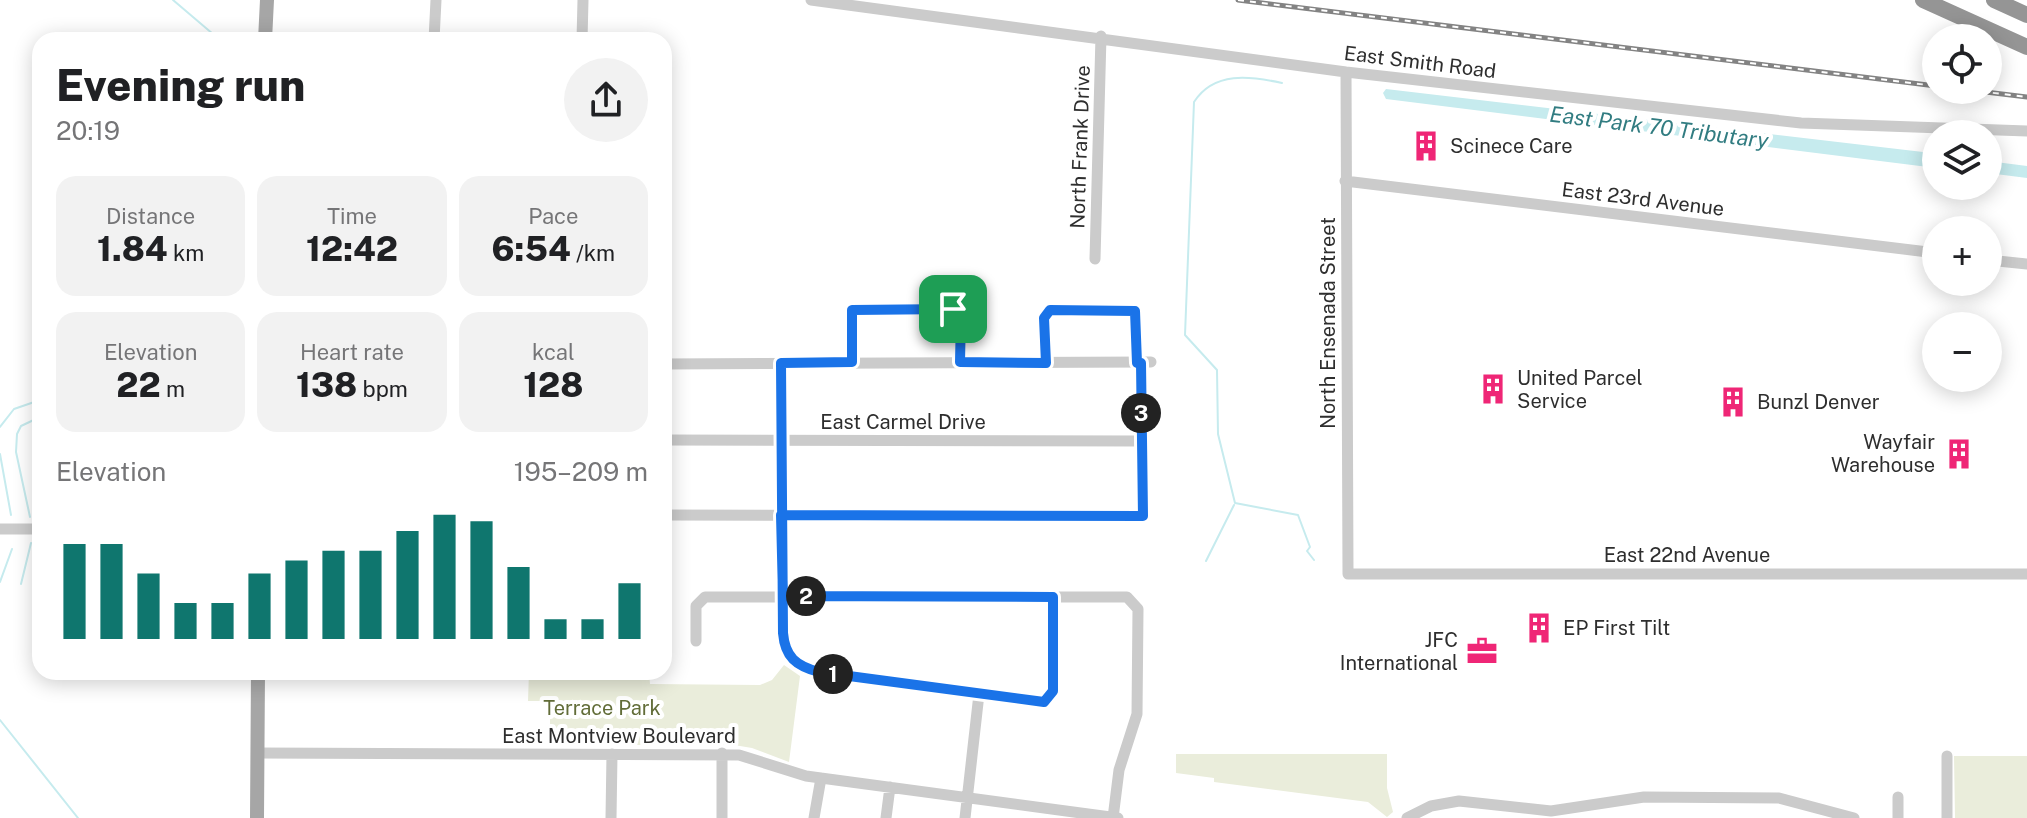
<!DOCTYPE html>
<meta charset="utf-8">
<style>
body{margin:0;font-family:"Public Sans",sans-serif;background:#f2f2f2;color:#202124;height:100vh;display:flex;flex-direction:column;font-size:30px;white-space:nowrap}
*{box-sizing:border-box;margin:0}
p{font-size:26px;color:#757577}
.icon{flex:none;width:44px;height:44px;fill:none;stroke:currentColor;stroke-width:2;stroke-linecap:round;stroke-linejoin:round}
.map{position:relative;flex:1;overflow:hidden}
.side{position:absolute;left:32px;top:32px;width:640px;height:648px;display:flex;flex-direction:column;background:#fff;border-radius:24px;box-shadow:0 4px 20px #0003}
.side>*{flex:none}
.buttons{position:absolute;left:1922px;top:24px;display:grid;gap:16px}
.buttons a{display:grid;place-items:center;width:80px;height:80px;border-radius:50%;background:#fff;box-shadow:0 4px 20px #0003;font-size:40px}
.pin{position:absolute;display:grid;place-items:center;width:68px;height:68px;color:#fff;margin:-34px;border-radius:16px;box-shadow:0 4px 12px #0006}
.km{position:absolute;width:40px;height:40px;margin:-20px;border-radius:50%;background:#222;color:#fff;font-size:22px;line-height:40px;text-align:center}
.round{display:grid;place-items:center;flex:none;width:84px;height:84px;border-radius:42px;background:#f2f2f2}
.head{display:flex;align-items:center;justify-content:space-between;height:136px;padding:0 24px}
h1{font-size:44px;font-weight:800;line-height:60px}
.stats{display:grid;grid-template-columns:repeat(3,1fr);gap:12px;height:136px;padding:8px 24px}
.stats div{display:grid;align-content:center;border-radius:20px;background:#f2f2f2;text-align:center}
.stats b{font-size:34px;font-weight:800}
.stats small{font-size:22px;font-weight:400}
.stats p{font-size:22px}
.chart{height:224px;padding:16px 24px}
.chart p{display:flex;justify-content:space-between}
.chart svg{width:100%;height:144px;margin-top:8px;stroke:#0f766e;stroke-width:6}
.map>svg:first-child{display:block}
</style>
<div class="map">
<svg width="2027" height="818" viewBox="0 0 2027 818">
<rect width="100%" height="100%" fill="#fff"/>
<path fill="#eaeddb" d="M784,665L800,676L789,762L752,748L734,745H550V701H528L529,672H649L650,684L760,685L772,680Z
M1176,754H1387V788L1393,812L1387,817L1368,802L1214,782V778L1176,773Z
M1954,756H2027V818H1955Z"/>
<path fill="#c6ebee" d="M1386,89L1923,152L1936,154V168L1386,99L1383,93Z
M1988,161L2027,166V178L1988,173Z"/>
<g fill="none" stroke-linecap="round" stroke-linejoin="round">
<path stroke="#c6ebee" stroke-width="2" d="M173,0L220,40
M1282,83C1250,76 1214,71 1194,102L1185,335L1217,370L1218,434L1235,503L1298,515L1310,547L1307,551L1314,560
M0,427L14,409L40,400
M0,454L11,515
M30,517L16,452L17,434L21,426L40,417
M1206,561L1234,505
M0,582L12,549
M21,584L31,543
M0,720L78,818"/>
<path stroke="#cbcbcb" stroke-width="11" d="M811,0L1346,72L1801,123L2027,131
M434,40L436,0
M582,40L583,0
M1346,72L1348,574H2027
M1345,181L1936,253
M1095,259L1101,36
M1988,260L2027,264
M852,362V310L953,309L961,315L960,362
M781,363L783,633C786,657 796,666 819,672L1044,702L1053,691V597
M1046,363L1044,318L1046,312L1056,309L1135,311L1137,363
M664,364L1151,362
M664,440L1142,441
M664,515L1143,516L1141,363
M0,529H40
M696,641V606L705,597H1127L1138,609L1137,714L1119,770L1113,818
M257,753L739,755L806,776L1118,818
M611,818L612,754
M722,818V753
M814,818L821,778
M886,818L890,787
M965,818L979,694
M1407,818L1431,806L1459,801L1551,811L1644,797L1779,798L1854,818
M1898,818V797
M1947,818V756"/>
<path stroke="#a6a6a6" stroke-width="14" d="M265,40L267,0
M257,818L258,672"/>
<path stroke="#959595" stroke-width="16" d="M1923,0L2027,47
M1994,0L2027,15"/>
<g stroke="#838383" stroke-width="5">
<path id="rail" d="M1238,0L1936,86
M1969,90L2027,97"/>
</g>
<use href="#rail" stroke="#fff" stroke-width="2" stroke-dasharray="6" stroke-linecap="butt"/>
</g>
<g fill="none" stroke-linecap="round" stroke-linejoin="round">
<g stroke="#fff" stroke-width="16">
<path id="route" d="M953,309L852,310V362L781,363L783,633C785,657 796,666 819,672L1044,702L1053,691V597L783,596L781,515L1143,516L1141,363H1137L1135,311L1050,310L1044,318L1046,363L960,362L961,315L953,309"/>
</g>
<use href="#route" stroke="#1a73e8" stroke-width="10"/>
</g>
<defs>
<g id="building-bare" transform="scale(2.4)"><path d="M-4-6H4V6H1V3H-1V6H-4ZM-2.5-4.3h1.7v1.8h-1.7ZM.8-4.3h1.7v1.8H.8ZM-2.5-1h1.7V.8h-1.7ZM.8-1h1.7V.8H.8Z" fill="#ef2676" stroke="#fff" stroke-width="2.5" paint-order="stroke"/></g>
<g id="office-bare" transform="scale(2.4)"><path d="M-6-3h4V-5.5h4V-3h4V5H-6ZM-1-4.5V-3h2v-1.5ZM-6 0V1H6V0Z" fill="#ef2676" stroke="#fff" stroke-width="2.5" paint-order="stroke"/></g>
</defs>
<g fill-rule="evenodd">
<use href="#building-bare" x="1426" y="146"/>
<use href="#building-bare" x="1493" y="389"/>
<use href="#building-bare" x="1733" y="402"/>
<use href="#building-bare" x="1959" y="454"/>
<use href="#building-bare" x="1539" y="628"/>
<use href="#office-bare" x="1482" y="651"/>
</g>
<g text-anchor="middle" stroke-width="8" stroke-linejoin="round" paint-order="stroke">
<g font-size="20" fill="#2e2e2e" stroke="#fff">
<text transform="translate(1420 62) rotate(7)" y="7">East Smith Road</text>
<text transform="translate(1080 147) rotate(-88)" y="7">North Frank Drive</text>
<text transform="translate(1643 199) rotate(7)" y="7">East 23rd Avenue</text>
<text transform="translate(1328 323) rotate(-90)" y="7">North Ensenada Street</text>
<text x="903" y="429">East Carmel Drive</text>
<text x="1687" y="562">East 22nd Avenue</text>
<text x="619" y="743">East Montview Boulevard</text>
</g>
<g font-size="20" fill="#2e2e2e" stroke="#fff" text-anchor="start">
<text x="1450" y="153">Scinece Care</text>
<text x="1517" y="385">United Parcel<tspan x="1517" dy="23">Service</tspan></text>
<text x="1757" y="409">Bunzl Denver</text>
<text x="1935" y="449" text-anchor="end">Wayfair<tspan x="1935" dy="23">Warehouse</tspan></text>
<text x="1563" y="635">EP First Tilt</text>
<text x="1458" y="647" text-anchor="end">JFC<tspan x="1458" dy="23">International</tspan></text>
</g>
<g font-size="20" fill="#626d39" stroke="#fff">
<text x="602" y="715">Terrace Park</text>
</g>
<g font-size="22" font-style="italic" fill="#317c81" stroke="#fff">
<text transform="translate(1659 127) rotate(7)" y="8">East Park 70 Tributary</text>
</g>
</g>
</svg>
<div class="buttons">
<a><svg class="icon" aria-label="locate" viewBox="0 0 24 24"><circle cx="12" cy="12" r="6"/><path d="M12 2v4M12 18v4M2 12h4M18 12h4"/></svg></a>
<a><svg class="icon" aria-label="layers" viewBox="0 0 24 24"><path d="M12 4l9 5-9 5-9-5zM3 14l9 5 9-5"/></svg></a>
<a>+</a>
<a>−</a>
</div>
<div class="pin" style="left:953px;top:309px;background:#1e9e55"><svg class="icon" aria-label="arrive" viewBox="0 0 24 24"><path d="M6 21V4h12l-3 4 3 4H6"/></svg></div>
<b class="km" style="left:833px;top:674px">1</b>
<b class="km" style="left:806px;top:596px">2</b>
<b class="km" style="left:1141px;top:413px">3</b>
<section class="side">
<div class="head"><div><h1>Evening run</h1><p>20:19</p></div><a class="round"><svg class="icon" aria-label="share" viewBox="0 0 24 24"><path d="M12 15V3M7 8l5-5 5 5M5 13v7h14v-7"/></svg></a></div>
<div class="stats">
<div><p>Distance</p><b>1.84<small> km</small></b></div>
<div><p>Time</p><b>12:42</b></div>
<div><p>Pace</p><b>6:54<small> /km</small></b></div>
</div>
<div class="stats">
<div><p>Elevation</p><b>22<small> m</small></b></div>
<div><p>Heart rate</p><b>138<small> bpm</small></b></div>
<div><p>kcal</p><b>128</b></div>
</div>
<div class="chart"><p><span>Elevation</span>195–209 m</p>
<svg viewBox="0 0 160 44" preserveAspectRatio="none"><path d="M5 44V15M15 44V15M25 44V24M35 44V33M45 44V33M55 44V24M65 44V20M75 44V17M85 44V17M95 44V11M105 44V6M115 44V8M125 44V22M135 44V38M145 44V38M155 44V27"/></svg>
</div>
</section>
</div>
